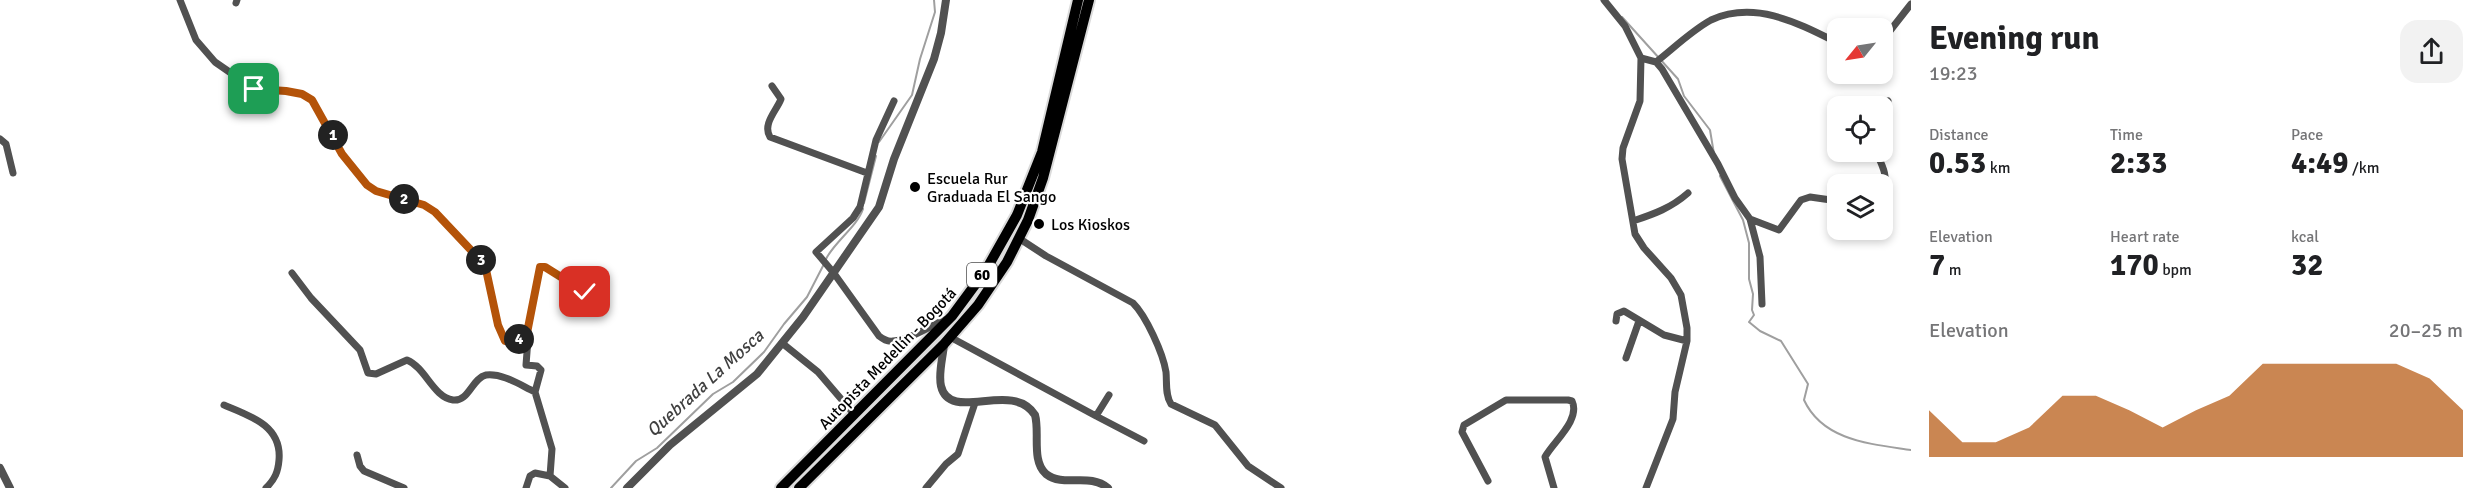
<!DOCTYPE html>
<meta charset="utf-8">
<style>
body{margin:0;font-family:Signika,sans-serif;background:#f2f2f2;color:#202124;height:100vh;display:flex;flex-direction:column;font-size:22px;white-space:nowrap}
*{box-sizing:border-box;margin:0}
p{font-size:20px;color:#757577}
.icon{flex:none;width:33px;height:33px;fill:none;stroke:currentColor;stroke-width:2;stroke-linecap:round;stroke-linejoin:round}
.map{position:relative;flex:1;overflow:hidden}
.details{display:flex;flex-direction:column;background:#fff;width:570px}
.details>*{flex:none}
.needle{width:39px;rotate:240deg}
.fabs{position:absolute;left:1827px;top:18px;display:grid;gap:12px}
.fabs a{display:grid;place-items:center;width:66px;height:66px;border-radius:12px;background:#fff;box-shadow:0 3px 9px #0003;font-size:30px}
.pin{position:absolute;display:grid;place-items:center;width:51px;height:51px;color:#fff;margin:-26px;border-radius:12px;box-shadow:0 3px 9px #0006}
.km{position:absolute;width:30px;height:30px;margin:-15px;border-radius:50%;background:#222;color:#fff;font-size:16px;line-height:30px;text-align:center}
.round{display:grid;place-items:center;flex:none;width:63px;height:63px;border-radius:18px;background:#f2f2f2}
.overview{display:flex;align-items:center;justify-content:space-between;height:102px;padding:0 18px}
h1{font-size:33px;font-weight:800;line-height:45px}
.stats{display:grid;grid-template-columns:repeat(3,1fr);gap:9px;height:102px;padding:6px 18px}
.stats div{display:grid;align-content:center}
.stats b{font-size:30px;font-weight:800}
.stats small{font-size:16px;font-weight:400}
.stats p{font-size:16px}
.chart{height:168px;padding:12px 18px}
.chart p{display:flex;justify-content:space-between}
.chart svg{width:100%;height:108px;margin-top:6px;fill:#b45309;opacity:.7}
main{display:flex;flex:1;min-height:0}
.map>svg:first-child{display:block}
</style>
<main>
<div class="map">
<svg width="1911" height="488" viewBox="0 0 1911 488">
<rect width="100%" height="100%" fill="#fff"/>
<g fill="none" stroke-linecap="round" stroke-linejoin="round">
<path stroke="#9f9f9f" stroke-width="2" d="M1622,17L1678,79L1684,96L1710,130L1714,154
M879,142L912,95L920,59L935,12L934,0
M1720,176L1743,220L1749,243V279L1753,294L1752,310L1754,315L1749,322L1760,331L1781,341L1808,384L1804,400C1823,441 1871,444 1911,450
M864,203L876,156
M826,259C835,241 857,227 863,209
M611,488L636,461L657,448L713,394L733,382L764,352L784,324L807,297L824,264"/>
<g stroke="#dbdbdb" stroke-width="14">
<path id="trunk" d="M781,488L952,316L986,270L1017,215L1042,152L1078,0
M799,488L944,344L978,305L1007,262L1028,220L1043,178L1089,0"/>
</g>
<path stroke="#515151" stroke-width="7" d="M180,0L196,40L215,62L254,89L286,91L302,94L312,100L342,154L367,185L376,191L430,208L483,262L503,338L508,343L522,338L528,339L526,365L537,366L541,370L535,392L552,449L550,476L565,488
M1604,0L1625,26L1641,58L1640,101L1623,148L1622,159L1635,234L1644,248L1671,278L1681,295L1687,328V341L1675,392L1673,419L1646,488
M236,3L237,0
M1882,41L1911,4
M1641,58L1656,62L1662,69L1718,164L1735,198L1750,219L1779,230L1801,200L1810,197L1838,201
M1656,62C1674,48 1691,31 1711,20C1755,0 1798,23 1838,43
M772,86L781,99C777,110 762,124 770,137L867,173
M894,101L876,140L860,207L853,218L816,252L833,272L879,336C883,339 887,342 893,341C909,340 929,327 944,320
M1879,106L1888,101
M0,139L6,144L13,173
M1876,152C1881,163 1890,178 1882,190
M1750,219L1760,257L1762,304
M1633,221C1654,214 1671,208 1688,193
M1020,239L1046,256L1133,303C1146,316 1163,353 1166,372C1167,382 1165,395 1171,404L1215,425L1248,466L1281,488
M292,273L311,298L360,350L368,373L376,374L407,360C426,368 433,397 453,400C469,402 472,378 486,375C503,373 520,385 535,392
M1616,321L1617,314L1624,311L1664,335L1687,341
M950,337L1096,416L1109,395
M526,338L540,268L545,267L585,292
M782,343L818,372L854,414
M1626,358L1639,321
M224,405C251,416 282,426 279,460C278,472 275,479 266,488
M1096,416L1144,441
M357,455L360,466L364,471L404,488
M1488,481L1462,432L1464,425L1506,400H1568L1572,401C1581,420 1553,442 1545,457L1554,488
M526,488L530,476L535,473L550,476
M926,488L946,464L958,454L975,403"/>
<path stroke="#515151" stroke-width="8" d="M944,344C943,358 938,373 941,386C950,424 1012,379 1035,415C1040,432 1031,461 1046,474C1064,488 1089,472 1108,488
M0,468L10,488
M627,488L670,445L757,374L803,317L879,207L894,159L934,59L941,33L946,0"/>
<use href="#trunk" stroke="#000" stroke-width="10"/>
</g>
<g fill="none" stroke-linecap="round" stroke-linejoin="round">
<g stroke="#fff" stroke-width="12">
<path id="route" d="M254,89L286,91L302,94L312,100L342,154L367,185L376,191L424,205L435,212L485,265L498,325L505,341L526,338L540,267H545L585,292"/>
</g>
<use href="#route" stroke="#b45309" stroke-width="8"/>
</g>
<g fill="#000" stroke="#fff" stroke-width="2">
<circle cx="915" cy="187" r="6"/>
<circle cx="1039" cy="224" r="6"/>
</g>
<g text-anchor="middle" stroke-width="4.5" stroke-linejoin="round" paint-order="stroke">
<rect fill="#fff" stroke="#4c4c4c" stroke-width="1.5" x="967" y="263" width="30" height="24" rx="4.5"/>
<g font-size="15" font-weight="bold" fill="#000">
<text x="982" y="280">60</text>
</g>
<g font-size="16" fill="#000" stroke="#fff" text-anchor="start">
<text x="927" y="184">Escuela Rur<tspan x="927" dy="18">Graduada El Sango</tspan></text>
<text x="1051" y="230">Los Kioskos</text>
</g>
<g font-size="16" fill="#000" stroke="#fff">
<text transform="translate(887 358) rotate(-46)" y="6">Autopista Medellín - Bogotá</text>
</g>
<g font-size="18" font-style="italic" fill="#404040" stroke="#fff">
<text transform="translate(705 383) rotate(-42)" y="6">Quebrada La Mosca</text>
</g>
</g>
</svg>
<div class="fabs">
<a><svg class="needle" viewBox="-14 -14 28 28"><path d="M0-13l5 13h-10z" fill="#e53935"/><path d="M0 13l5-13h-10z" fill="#757577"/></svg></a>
<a><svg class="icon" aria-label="locate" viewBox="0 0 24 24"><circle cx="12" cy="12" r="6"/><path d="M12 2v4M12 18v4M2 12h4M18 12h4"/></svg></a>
<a><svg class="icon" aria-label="layers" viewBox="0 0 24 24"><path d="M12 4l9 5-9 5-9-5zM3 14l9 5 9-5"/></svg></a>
</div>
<div class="pin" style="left:254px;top:89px;background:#1e9e55"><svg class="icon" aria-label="arrive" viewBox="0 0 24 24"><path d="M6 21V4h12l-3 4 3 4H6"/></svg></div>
<div class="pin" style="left:585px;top:292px;background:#d93025"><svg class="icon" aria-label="check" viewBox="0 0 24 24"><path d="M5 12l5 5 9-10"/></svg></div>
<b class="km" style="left:333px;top:135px">1</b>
<b class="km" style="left:404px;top:199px">2</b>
<b class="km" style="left:481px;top:260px">3</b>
<b class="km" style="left:519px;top:339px">4</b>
</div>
<section class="details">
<div class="overview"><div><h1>Evening run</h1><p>19:23</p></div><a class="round"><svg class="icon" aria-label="share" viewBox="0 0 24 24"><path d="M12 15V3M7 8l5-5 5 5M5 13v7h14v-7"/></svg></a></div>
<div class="stats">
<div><p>Distance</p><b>0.53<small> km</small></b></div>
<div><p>Time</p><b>2:33</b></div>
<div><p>Pace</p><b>4:49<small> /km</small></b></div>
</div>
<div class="stats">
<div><p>Elevation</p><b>7<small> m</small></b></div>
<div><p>Heart rate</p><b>170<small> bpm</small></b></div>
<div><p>kcal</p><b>32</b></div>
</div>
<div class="chart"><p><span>Elevation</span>20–25 m</p>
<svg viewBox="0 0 160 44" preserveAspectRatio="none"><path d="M0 44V25L10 38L20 38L30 32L40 19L50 19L60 25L70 32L80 25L90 19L100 6L110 6L120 6L130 6L140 6L150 12L160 25V44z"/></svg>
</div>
</section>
</main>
